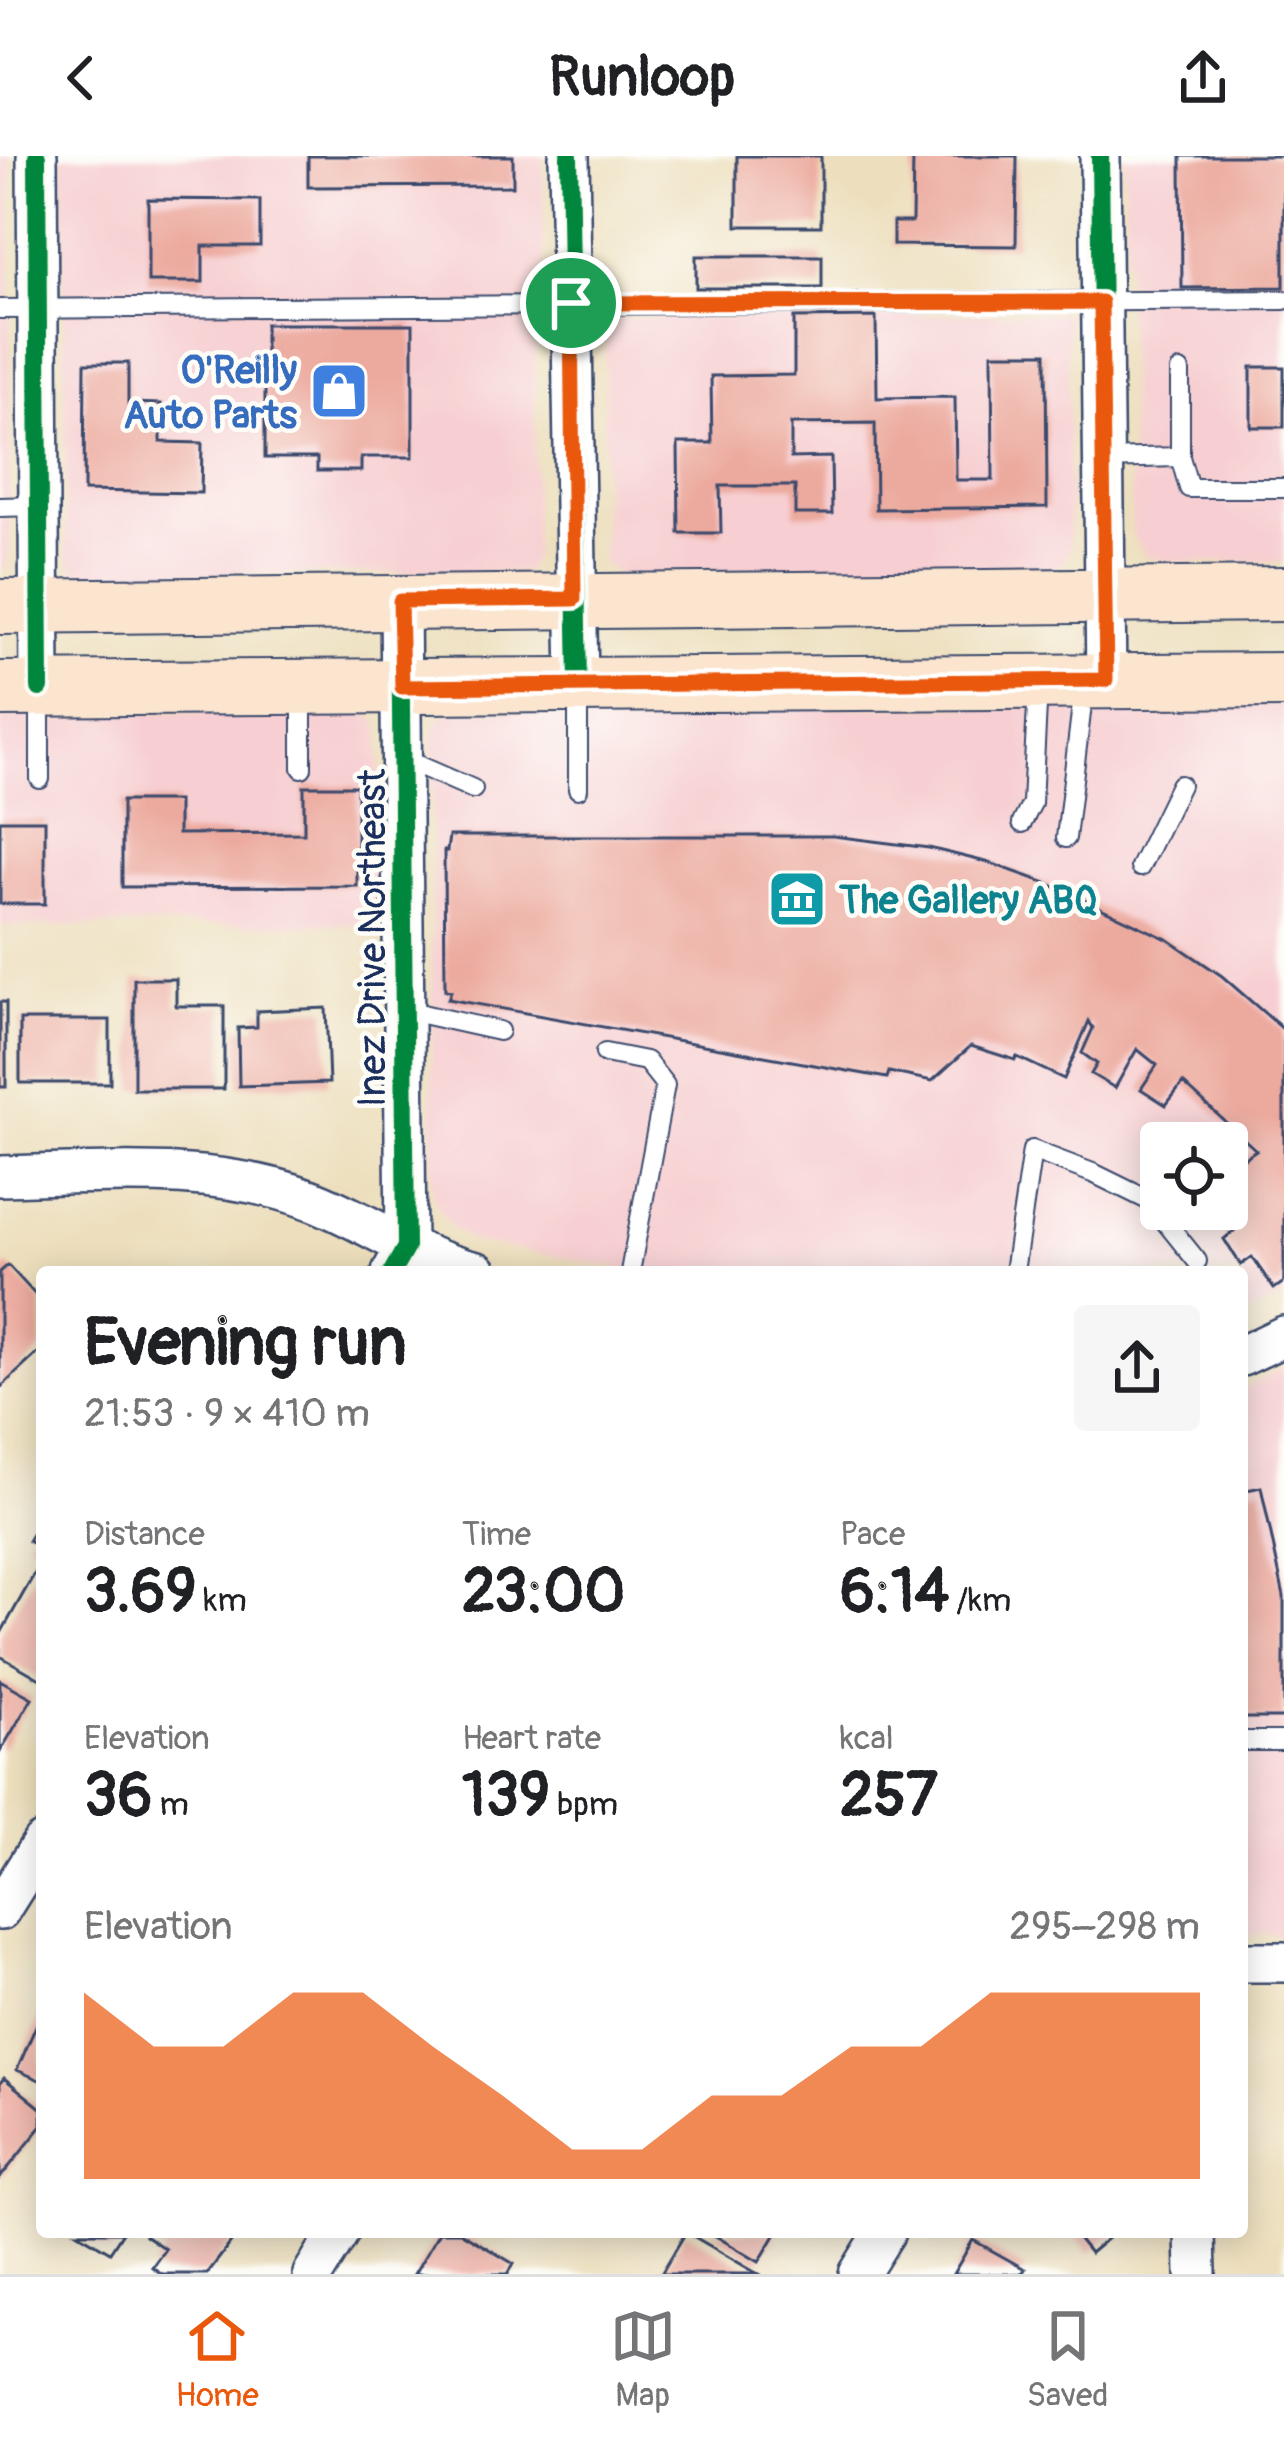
<!DOCTYPE html>
<meta charset="utf-8">
<style>
body{margin:0;font-family:Pangolin,sans-serif;background:#f6f6f6;color:#202124;height:100vh;display:flex;flex-direction:column;font-size:45px;white-space:nowrap}
*{box-sizing:border-box;margin:0}
p{font-size:39px;color:#757577}
.icon{flex:none;width:66px;height:66px;fill:none;stroke:currentColor;stroke-width:2;stroke-linecap:round;stroke-linejoin:round}
.map{position:relative;flex:1;overflow:hidden}
.sheet{position:absolute;left:36px;top:1110px;width:1212px;height:972px;display:flex;flex-direction:column;background:#fff;border-radius:12px;box-shadow:0 6px 30px #0003}
.sheet>*{flex:none}
.tools{position:absolute;left:1140px;top:966px;display:grid;gap:24px}
.tools a{display:grid;place-items:center;width:108px;height:108px;border-radius:12px;background:#fff;box-shadow:0 6px 30px #0003;font-size:60px}
.pin{position:absolute;display:grid;place-items:center;width:102px;height:102px;color:#fff;margin:-51px;border:6px solid #fff;border-radius:50%;box-shadow:0 3px 12px #0007}
.round{display:grid;place-items:center;flex:none;width:126px;height:126px;border-radius:12px;background:#f6f6f6}
.headline{display:flex;align-items:center;justify-content:space-between;height:204px;padding:0 48px}
h1{font-size:66px;font-weight:700;line-height:90px}
.stats{display:grid;grid-template-columns:repeat(3,1fr);gap:18px;height:204px;padding:12px 48px}
.stats div{display:grid;align-content:center}
.stats b{font-size:60px;font-weight:700}
.stats small{font-size:33px;font-weight:400}
.stats p{font-size:33px}
.chart{height:336px;padding:24px 48px}
.chart p{display:flex;justify-content:space-between}
.chart svg{width:100%;height:216px;margin-top:12px;fill:#ea580c;opacity:.7}
header{display:flex;justify-content:space-between;align-items:center;height:156px;padding:0 48px;background:#fff;font-size:54px;font-weight:700}
.tabs{display:flex;justify-content:space-around;align-items:center;height:168px;border-top:3px solid #e0e0e0;background:#fff;font-size:33px;color:#757577}
.tabs a{display:grid;justify-items:center;gap:6px}
.tabs .selected{color:#ea580c}
.map>svg:first-child{display:block}
</style>
<header><svg class="icon" aria-label="back" viewBox="0 0 24 24"><path d="M15 5l-7 7 7 7"/></svg>Runloop<svg class="icon" aria-label="share" viewBox="0 0 24 24"><path d="M12 15V3M7 8l5-5 5 5M5 13v7h14v-7"/></svg></header>
<div class="map">
<svg width="1284" height="2118" viewBox="0 0 1284 2118">
<rect width="100%" height="100%" fill="#fdfcf7"/>
<filter id="ink" filterUnits="userSpaceOnUse"><feTurbulence type="fractalNoise" baseFrequency=".00833" numOctaves="2"/><feDisplacementMap in="SourceGraphic" scale="24" xChannelSelector="R" yChannelSelector="G"/><feConvolveMatrix kernelMatrix="1 2 1 2 8 2 1 2 1" color-interpolation-filters="sRGB"/></filter>
<filter id="wash" filterUnits="userSpaceOnUse"><feTurbulence type="fractalNoise" baseFrequency=".004" numOctaves="4" result="noise"/><feDisplacementMap in="SourceGraphic" scale="48" xChannelSelector="R" yChannelSelector="G"/><feGaussianBlur stdDeviation="2.7" result="paint"/><feColorMatrix in="noise" values="0 0 0 0 0 0 0 0 0 0 0 0 0 0 0 0 0 1.4 0 .05"/><feComposite in="paint" operator="in"/></filter>
<g filter="url(#wash)">
<rect width="100%" height="100%" fill="#eddfbd"/>
<path fill="#f7cfd2" fill-rule="evenodd" d="M0,0H11L9,401L5,413L0,415Z
M62,0H543L544,133L535,171L534,400L525,416L87,419L73,414L66,399Z
M1124,0H1284V406H1165L1145,399L1132,378Z
M1067,157L1070,394L1058,412L619,419L602,406L606,162Z
M1284,548V1142L1242,1161V1116H642L473,1086L452,1072L439,1053L432,1035V579L439,563L454,554ZM1161,987H1227V1053H1161Z
M355,555L374,562L380,573L379,768L0,770V557Z
M1284,1212V1779H1242V1233Z"/>
<g id="blocks">
<path fill="#eca99d" d="M308,0H513V30L308,31Z
M737,0H821V70H737Z
M913,0H1017L1016,90L893,89V66H912Z
M1181,0H1284V131L1182,132Z
M148,43L260,44V90H203V126H148Z
M696,100H822V132H696Z
M876,161L877,242L955,241L956,324H993L992,197H1046L1047,351L876,353L875,267L791,268V302L831,301L832,358H795V330H720L721,377H679L678,287H712L711,220L794,219V162Z
M265,168H413V301H361V315H317V302H265Z
M85,207H128V247L161,248V286L202,287L201,337L84,335Z
M1251,211H1284V271H1251Z
M304,630H357V730L122,731V645H178V678L304,677Z
M0,664H45V748H0Z
M449,680H833L929,692L990,707L1049,728L1169,784L1222,820L1284,874V1126L1274,1133L1252,1101L1241,1109L1224,1083L1234,1075L1222,1059L1227,1053V1014L1256,994L1183,927L1166,949L1141,933L1157,909L1137,893L1115,932L1091,918L1097,908L1082,897L1093,872L1089,865L1064,923L1017,901L1015,904L971,890L932,925L889,916L887,922L448,843L451,835L445,834L444,695H447Z
M134,823H176V850H224V933H134Z
M0,846H6V931H0Z
M326,852L329,927L239,930L238,872L257,871V855Z
M20,864H110V927H20Z
M8,1109L42,1146V1193L0,1232V1116Z
M1261,1331L1284,1441V1562H1242V1335Z
M42,1362V1393L28,1385Z
M36,1415L42,1418V1524L0,1500V1479Z
M0,1524L32,1542L0,1596Z
M42,1856V1925L17,1914Z
M4,1922L42,1953V1970L0,2022V1927Z
M77,2076H123L110,2096Z
M147,2076H239L207,2118H162L152,2111L165,2093L145,2079Z
M439,2076H460L514,2108L508,2118H414Z
M686,2076L758,2118H661Z
M709,2076H777L759,2106Z
M1073,2076H1115L1090,2097Z
M973,2084L1025,2113L1022,2118H953Z"/>
</g>
</g>
<g filter="url(#ink)">
<use href="#blocks" fill-opacity="0" stroke="#3a496c" stroke-width="3"/>
<g fill="none" stroke-linecap="round" stroke-linejoin="round">
<g stroke="#3a496c" stroke-width="22">
<path id="service" d="M0,153L1284,144
M1180,301L1189,332H1284
M1102,303L1180,301V215
M0,351L38,350
M302,533V612
M578,534V633
M40,537V623
M402,602L473,633
M1022,667L1032,647L1038,530
M1066,682L1084,532
M1140,711L1180,629
M404,854L499,875
M605,897L646,905L665,929L630,1116
M1014,1116L1032,994L1095,1018L1148,1044L1197,1105
M1242,1585H1284"/>
</g>
<g stroke="#3a496c" stroke-width="44">
<path id="minor" d="M37,0L40,532
M569,0L578,529
M1100,0L1106,524
M0,1020C103,1018 211,1007 309,1043C368,1065 416,1103 477,1116
M392,1116L406,1091L400,445
M1242,1200L1284,1180
M0,1754L42,1687
M1242,1806H1284
M1195,2076L1196,2118
M313,2118L339,2076
M859,2118L885,2076"/>
</g>
<g stroke="#3a496c" stroke-width="58">
<path id="secondary" d="M0,451L1284,438
M0,533L1284,524"/>
</g>
<use href="#service" stroke="#fff" stroke-width="18"/>
<use href="#minor" stroke="#fff" stroke-width="39"/>
<use href="#secondary" stroke="#fbe5cf" stroke-width="54"/>
<g stroke="#fdfcf7" stroke-width="26">
<path id="cycleway" d="M37,0L40,532
M569,0L578,529
M1100,0L1106,524
M392,1116L406,1091L400,445"/>
</g>
<use href="#cycleway" stroke="#00873e" stroke-width="18"/>
</g>
</g>
<g fill="none" stroke-linecap="round" stroke-linejoin="round" filter="url(#ink)">
<g stroke="#fff" stroke-width="24">
<path id="route" d="M1101,146L1106,524L402,531L400,445L574,443L571,147Z"/>
</g>
<use href="#route" stroke="#ea580c" stroke-width="15"/>
</g>
<defs>
<g id="shop-square" transform="scale(3)"><rect x="-9" y="-9" width="18" height="18" rx="4" fill="#3f7fe0" stroke="#fdfcf7"/><path d="M-5-2.5h2.3a2.7 3.5 0 0 1 5.4 0H5L5.5 6h-11ZM-1.5-2.5h3a1.5 2.3 0 0 0-3 0Z" fill="#fff"/></g>
<g id="museum-square" transform="scale(3)"><rect x="-9" y="-9" width="18" height="18" rx="4" fill="#0f9aa8" stroke="#fdfcf7"/><path d="M0-6L6-3V-2H-6V-3ZM-5-1h2V3h-2ZM-1-1h2V3h-2ZM3-1h2V3H3ZM-6 4H6V6H-6Z" fill="#fff"/></g>
</defs>
<g fill-rule="evenodd">
<use href="#shop-square" x="339" y="235"/>
<use href="#museum-square" x="797" y="743"/>
</g>
<g text-anchor="middle" stroke-width="9" stroke-linejoin="round" paint-order="stroke">
<g font-size="39" font-weight="bold" fill="#366cbe" stroke="#fdfcf7" text-anchor="end">
<text x="297" y="227">O'Reilly<tspan x="297" dy="45">Auto Parts</tspan></text>
</g>
<g font-size="39" font-weight="bold" fill="#0d838f" stroke="#fdfcf7" text-anchor="start">
<text x="839" y="757">The Gallery ABQ</text>
</g>
<g font-size="39" fill="#1b2f5e" stroke="#fdfcf7">
<text transform="translate(371 782) rotate(-90)" y="14">Inez Drive Northeast</text>
</g>
</g>
</svg>
<div class="tools">
<a><svg class="icon" aria-label="locate" viewBox="0 0 24 24"><circle cx="12" cy="12" r="6"/><path d="M12 2v4M12 18v4M2 12h4M18 12h4"/></svg></a>
</div>
<div class="pin" style="left:571px;top:147px;background:#1e9e55"><svg class="icon" aria-label="arrive" viewBox="0 0 24 24"><path d="M6 21V4h12l-3 4 3 4H6"/></svg></div>
<section class="sheet">
<div class="headline"><div><h1>Evening run</h1><p>21:53 · 9 × 410 m</p></div><a class="round"><svg class="icon" aria-label="share" viewBox="0 0 24 24"><path d="M12 15V3M7 8l5-5 5 5M5 13v7h14v-7"/></svg></a></div>
<div class="stats">
<div><p>Distance</p><b>3.69<small> km</small></b></div>
<div><p>Time</p><b>23:00</b></div>
<div><p>Pace</p><b>6:14<small> /km</small></b></div>
</div>
<div class="stats">
<div><p>Elevation</p><b>36<small> m</small></b></div>
<div><p>Heart rate</p><b>139<small> bpm</small></b></div>
<div><p>kcal</p><b>257</b></div>
</div>
<div class="chart"><p><span>Elevation</span>295–298 m</p>
<svg viewBox="0 0 160 44" preserveAspectRatio="none"><path d="M0 44V6L10 17L20 17L30 6L40 6L50 17L60 27L70 38L80 38L90 27L100 27L110 17L120 17L130 6L140 6L150 6L160 6V44z"/></svg>
</div>
</section>
</div>
<nav class="tabs">
<a class="selected"><svg class="icon" aria-label="home" viewBox="0 0 24 24"><path d="M3 11l9-7 9 7M6 9v11h12V9"/></svg>Home</a>
<a><svg class="icon" aria-label="map" viewBox="0 0 24 24"><path d="M3 6l6-2 6 2 6-2v14l-6 2-6-2-6 2zM9 4v14M15 6v14"/></svg>Map</a>
<a><svg class="icon" aria-label="saved" viewBox="0 0 24 24"><path d="M7 4h10v16l-5-4-5 4z"/></svg>Saved</a>
</nav>
